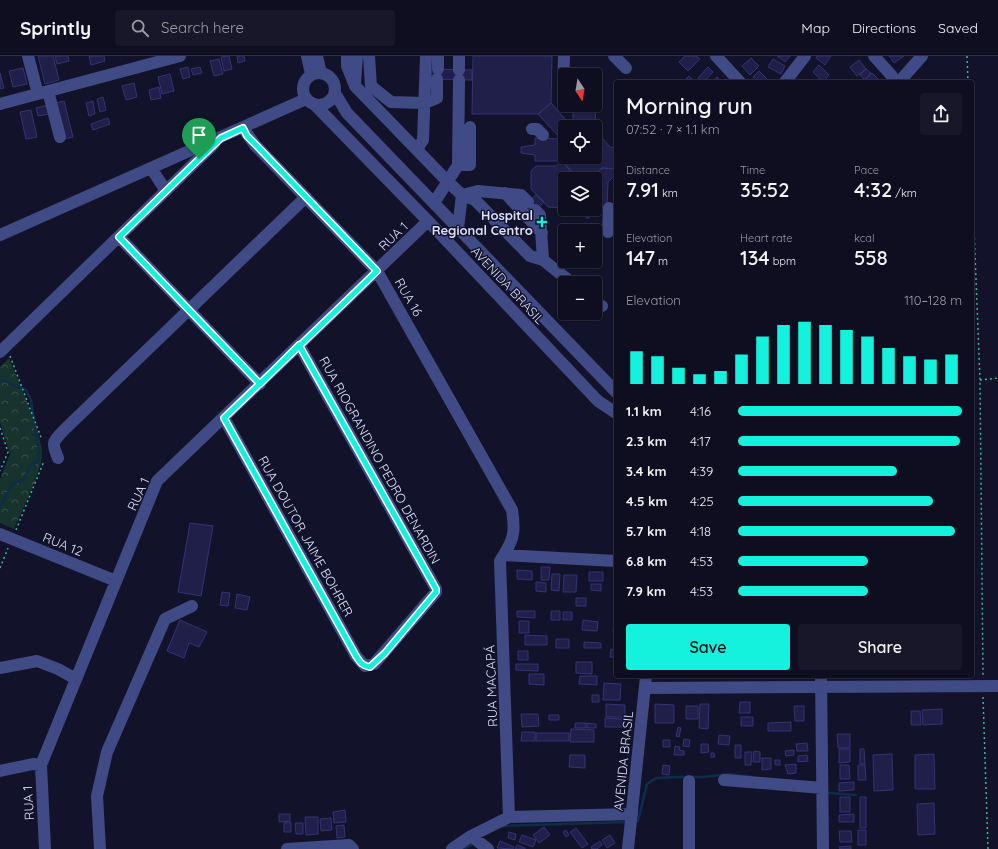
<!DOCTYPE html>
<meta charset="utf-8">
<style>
body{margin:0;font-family:Quicksand,sans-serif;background:#171729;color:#f1f3f6;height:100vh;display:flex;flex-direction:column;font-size:15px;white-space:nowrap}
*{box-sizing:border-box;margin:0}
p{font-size:13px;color:#9b9ca5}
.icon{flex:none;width:22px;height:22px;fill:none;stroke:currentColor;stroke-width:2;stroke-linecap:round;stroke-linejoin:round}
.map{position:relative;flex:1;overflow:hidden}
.panel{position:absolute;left:614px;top:24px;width:360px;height:598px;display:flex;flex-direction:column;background:#0e0e20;border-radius:4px;box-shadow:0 1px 3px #0004,0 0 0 1px #2e2e3e}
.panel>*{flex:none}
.needle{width:26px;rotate:168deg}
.fabs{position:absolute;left:558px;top:12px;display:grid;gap:8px}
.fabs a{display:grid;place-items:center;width:44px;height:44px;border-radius:4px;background:#0e0e20;box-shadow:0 1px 3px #0004,0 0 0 1px #2e2e3e;font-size:20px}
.pin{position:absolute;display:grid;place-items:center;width:34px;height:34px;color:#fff;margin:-41px -17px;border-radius:50% 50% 50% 0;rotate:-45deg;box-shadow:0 0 4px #0007}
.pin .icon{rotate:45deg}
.round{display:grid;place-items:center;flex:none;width:42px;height:42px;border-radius:4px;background:#171729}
.overview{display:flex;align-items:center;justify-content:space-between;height:68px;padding:0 12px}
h1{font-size:22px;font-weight:600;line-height:30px}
.metrics{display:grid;grid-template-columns:repeat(3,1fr);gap:6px;height:68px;padding:4px 12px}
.metrics div{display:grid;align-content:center}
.metrics b{font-size:20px;font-weight:600}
.metrics small{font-size:11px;font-weight:400}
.metrics p{font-size:11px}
.chart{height:112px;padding:8px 12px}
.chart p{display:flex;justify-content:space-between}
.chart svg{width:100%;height:72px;margin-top:4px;stroke:#14f2dd;stroke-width:6}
.cta{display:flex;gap:8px;margin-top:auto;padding:8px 12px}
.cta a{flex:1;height:46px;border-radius:4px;background:#14f2dd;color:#111;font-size:16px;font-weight:600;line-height:46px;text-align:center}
.cta a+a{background:#171729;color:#f1f3f6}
ul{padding:0 12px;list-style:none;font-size:13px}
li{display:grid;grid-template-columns:64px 48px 1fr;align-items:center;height:30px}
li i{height:10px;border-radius:5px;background:#14f2dd}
header{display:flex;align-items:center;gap:24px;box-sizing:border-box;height:56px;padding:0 20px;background:#0e0e20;border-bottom:1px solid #2e2e3e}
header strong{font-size:19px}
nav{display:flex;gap:22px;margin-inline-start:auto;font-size:14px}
.search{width:280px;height:36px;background:#171729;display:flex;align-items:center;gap:10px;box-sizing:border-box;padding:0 14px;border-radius:4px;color:#9b9ca5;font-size:15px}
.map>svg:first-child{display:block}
</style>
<header>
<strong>Sprintly</strong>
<div class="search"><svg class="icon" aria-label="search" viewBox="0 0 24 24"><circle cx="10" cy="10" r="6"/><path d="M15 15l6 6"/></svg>Search here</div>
<nav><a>Map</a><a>Directions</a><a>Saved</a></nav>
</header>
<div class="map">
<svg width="998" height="793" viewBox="0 0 998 793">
<defs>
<pattern id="park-crowns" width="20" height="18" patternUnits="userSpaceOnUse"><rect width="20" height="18" fill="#16332d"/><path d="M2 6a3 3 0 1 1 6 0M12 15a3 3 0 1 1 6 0" fill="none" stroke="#37504c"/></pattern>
</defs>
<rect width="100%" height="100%" fill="#12132a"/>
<path fill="url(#park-crowns)" d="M9,302C17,323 43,380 42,398C41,418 22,453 14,473L0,467V423L10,398L0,366V311Z"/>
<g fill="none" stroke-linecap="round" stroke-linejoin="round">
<path stroke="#0e2e47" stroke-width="2.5" d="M0,323L26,334L31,344L39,396V404L30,411L24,424L13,427L0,452
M829,737L856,739
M634,765H638L647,728L656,722L678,721H704L729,718L753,721
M502,770L627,766
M464,793L474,787"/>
</g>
<path fill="#201f4a" stroke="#333374" d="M38,0H53L59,24L45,28Z
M55,0H68L69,5L57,8Z
M89,0H104L105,5L91,9Z
M229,0L232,13L224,15L221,1Z
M237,0H244L245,5L238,7Z
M473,0H552L551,47L538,58H472Z
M685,0H696L700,3L688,15L679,6Z
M777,0H790L785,6Z
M817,0H831L825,9L816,2Z
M889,0H904L894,7Z
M751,2L759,10L750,19L742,10Z
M219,3L223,18L214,20L210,5Z
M773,3L785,10L781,18L768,11Z
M859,4L866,13L857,20L850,11Z
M819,9L829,19L823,26L813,16Z
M188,11L190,21L183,23L180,13Z
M200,11L202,17L193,19L191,13Z
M708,11L713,16L704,26H702L698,22Z
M23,12L27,28L13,31L9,15Z
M431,13L472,14V24L431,23Z
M866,13L871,17L865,24L860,19Z
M759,15L767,23L764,26H757L753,21Z
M0,17L4,32L0,33Z
M872,17L881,26H867L865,24Z
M170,18L174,35L162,38L158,21Z
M689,20L695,26H683Z
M717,21L722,26H713Z
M134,27L137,41L126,44L122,30Z
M159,31L161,42L151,44L149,34Z
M103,41L106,54L100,56L97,43Z
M64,45L73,81L64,83L55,47Z
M93,45L95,58L89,60L86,47Z
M551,47L572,71H565V79L561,83L538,58Z
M595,48L596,75L610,91L616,92V113L602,112L599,115V149L595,150V123H577L562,105H535V99L521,97V91L535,89V82L561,83L565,79V101H595V71H573V49Z
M48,49L50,58L38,60L36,52Z
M31,54L37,81L26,83L20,56Z
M108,62L110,68L93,74L91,68Z
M562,105L577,121L575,123H565V152L548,151L531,133V115L536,110H556Z
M602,112L616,113V121H613L608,126L607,150L599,149V115Z
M536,139L544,146L531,159L523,151Z
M584,153H592L589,162H586Z
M190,467L213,470L201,540L178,536Z
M541,511H550L549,524H541Z
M517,514L532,515V524L517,523Z
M589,516H603V525H589Z
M552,518H560L559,535L551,534Z
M564,519H577L576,536H563Z
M536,526L546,527V536L536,535Z
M591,528H601V535L591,534Z
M222,536L230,537L228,550L220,549Z
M237,538L250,541L247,554L235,552Z
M576,542H586V550H576Z
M517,555H535V562L517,561Z
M551,555H560V564H551Z
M563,556H572V564H563Z
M180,564L207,576L199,591L189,587L184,602L167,595Z
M583,564L598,566L597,575L582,574Z
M519,565H529V577H519Z
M614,567L616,568V576H613Z
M525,579L547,580V589H525Z
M614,579L616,580V589H614Z
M556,583H569V592H556Z
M584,586L601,587V592H584Z
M611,593L616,594V602L610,601Z
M518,595H528V604H518Z
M576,606H592V618L576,617Z
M516,608H538V615L516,614Z
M529,618H544V629L529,628Z
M580,620H597V629L579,628Z
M783,620H801V622H783Z
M604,627L621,628L620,644H603Z
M592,639H599V646H592Z
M740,646H750V657H739Z
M606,648L625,649V661H606Z
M655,648L674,649V667H655Z
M700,648H709L708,673L699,672Z
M686,650H698V663H686Z
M794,650H804V665H795Z
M942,653V668L923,669L922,654Z
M911,655H920L921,669H911Z
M521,658H538L539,670L522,671Z
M549,659H559V664H549Z
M741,661H753V670H741Z
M605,662L622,663V671H605Z
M791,666V675H768V667Z
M575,667H586V672H575Z
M587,667L596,668V672H587Z
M678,671L681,672L679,681L676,680Z
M571,673L594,674V686H570Z
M522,676H535V685H521Z
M536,677H569V685H536Z
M837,678H850V692H838Z
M719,679L730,680L729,689L718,688Z
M684,683L690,684L689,691L683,690Z
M663,684H670V691H663Z
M807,687L808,695H797L796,688Z
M701,688H708L709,696L701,697Z
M735,689H741V702H735Z
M675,690L680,691L679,694L684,695V699H674Z
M839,693H850V706L839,707Z
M860,693H864L865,708H860Z
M794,694V699L786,700L785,695Z
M754,695L760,696V706H753Z
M745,696H752L751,709H745Z
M711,697H714L715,701H711Z
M892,698L893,734L874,735L873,699Z
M934,698L935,733H915V699Z
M570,699H585V712L569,711Z
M807,699L808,705L798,706V700Z
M762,702H771V713L762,714Z
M775,704H780V709H775Z
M796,708V717L788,718L785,709Z
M663,709L670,710L669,719L662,718Z
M840,709H849L850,723H840Z
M858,709H865L866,724H858Z
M854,726V734L839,735V727Z
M840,741H850V756H840Z
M860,741H866V772H860Z
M934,747L935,778L918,779L917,748Z
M345,754L346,766L334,767L333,756Z
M279,758H290V765L279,766Z
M854,758V766H839V759Z
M305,761H318V778L306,779Z
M331,762L332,774L321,775L320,763Z
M291,766V776H284V767Z
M295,767H303V778H296Z
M344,769L345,781L337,782L336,770Z
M544,771L550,779L539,787L533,779Z
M576,772L588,788L582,792L570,776Z
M566,774L569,779L566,781L563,776Z
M858,774H866V789H858Z
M839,775H851L852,786H840Z
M509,776L516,778L515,784L508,782Z
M522,779L536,784L533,791L519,786Z
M610,779L615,787L607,792L602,784Z
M500,785L514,791L513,793L497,792Z
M600,785L602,789L597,793H592L591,791Z
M517,789L525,792V793H515Z
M851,790V793H840L839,791Z"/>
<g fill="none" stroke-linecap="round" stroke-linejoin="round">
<path stroke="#38b696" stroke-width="1.5" stroke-dasharray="2 3" stroke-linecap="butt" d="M967,0L968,26
M972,122L980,324L983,619
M10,300L42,384
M980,324L998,322
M0,372L8,396L0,415
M16,474L44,405
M0,512L8,492
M983,641L988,793"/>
<path stroke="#404b86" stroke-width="12" d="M28,0L38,38
M307,0L311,18
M317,0L321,17
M347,0V10L355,30L448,126L462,139L475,144L530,200L543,204L567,223
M369,0L371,30L391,46L425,47L437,42V23
M614,0L626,12
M716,0L740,26
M874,0L892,20L893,26
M438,13V0
M459,14V0
M303 33a16 16 0 1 1 32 0a16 16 0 1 1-32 0Z
M785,26L805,0
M899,26L922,0
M355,27L357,0
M48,35L60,81
M563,37L564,0
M336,39L347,57L616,336
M0,48L180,0
M315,49L428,165L598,345L616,357
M243,72L255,89L377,215L512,454C516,478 513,485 500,505L509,761
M532,73H537L543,79
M417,93L423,84L426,0
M458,109H470V71
M151,112L166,135
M505,137L542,177
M462,139L478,135L521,139L528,146
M434,147L458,109L459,24
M535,154L540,159L543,204
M458,172L462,139
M608,176L609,152
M0,179L306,43
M119,181L260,328
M595,252L602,250
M0,296L214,88
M224,362L356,600L365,610L374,608L436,536V533L299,289
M58,402C51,386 53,386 64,374L306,141
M0,478L116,525
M504,499L616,505
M0,612L37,605L58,613L76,623
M821,620L823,793
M645,632L998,630
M0,715L33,708L41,709
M724,724L822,732
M471,780L488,793
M45,793L41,709L157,425L428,165
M100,793L97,740L107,696L165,563L192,550
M287,793L349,789L353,793
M452,793L471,780L509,761L632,758
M628,793L646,620
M689,793V725"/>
</g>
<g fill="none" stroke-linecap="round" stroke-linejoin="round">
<g stroke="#fff" stroke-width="8">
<path id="route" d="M199,103L119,181L260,328L299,289L436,533V536L385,597L370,611C362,610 360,606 356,600L224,362C275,313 327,264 377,215L255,88L247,80L243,72L221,82L199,103"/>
</g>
<use href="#route" stroke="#14f2dd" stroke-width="5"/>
</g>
<path fill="#14f2dd" stroke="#12132a" stroke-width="1.5" d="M540 160h4v4h4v4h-4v4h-4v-4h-4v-4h4z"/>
<g text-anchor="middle" stroke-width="3" stroke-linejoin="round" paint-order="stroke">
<g font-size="13" font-weight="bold" fill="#dddffd" stroke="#12132a" text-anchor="end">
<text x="533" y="164">Hospital<tspan x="533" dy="15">Regional Centro</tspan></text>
</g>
<g font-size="13" fill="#dddffd" stroke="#12132a">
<text transform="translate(393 180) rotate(-44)" y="5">RUA 1</text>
<text transform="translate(508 229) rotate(47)" y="5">AVENIDA BRASIL</text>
<text transform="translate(409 241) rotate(60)" y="5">RUA 16</text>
<text transform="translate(380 404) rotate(61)" y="5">RUA RIOGRANDINO PEDRO DENARDIN</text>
<text transform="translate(138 438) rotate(-65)" y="5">RUA 1</text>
<text transform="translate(306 480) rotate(61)" y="5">RUA DOUTOR JAIME BOHRER</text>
<text transform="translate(63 488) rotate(22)" y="5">RUA 12</text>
<text transform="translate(491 630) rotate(-92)" y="5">RUA MACAPÁ</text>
<text transform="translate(623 705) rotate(-84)" y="5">AVENIDA BRASIL</text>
<text transform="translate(28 747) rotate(-93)" y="5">RUA 1</text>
</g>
</g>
</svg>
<div class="fabs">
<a><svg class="needle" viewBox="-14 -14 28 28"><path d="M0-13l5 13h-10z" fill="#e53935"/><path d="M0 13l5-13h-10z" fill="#9b9ca5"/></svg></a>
<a><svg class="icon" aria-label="locate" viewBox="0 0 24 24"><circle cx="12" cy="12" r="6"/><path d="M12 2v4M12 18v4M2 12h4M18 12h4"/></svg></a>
<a><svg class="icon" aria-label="layers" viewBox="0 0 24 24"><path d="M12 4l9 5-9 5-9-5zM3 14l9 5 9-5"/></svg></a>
<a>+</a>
<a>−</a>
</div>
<div class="pin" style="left:199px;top:103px;background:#1e9e55"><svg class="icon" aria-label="arrive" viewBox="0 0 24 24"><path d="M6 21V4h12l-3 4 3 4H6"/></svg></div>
<section class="panel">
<div class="overview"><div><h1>Morning run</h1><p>07:52 · 7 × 1.1 km</p></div><a class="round"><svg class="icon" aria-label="share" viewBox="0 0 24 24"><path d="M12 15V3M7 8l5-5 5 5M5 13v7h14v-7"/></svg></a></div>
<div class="metrics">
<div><p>Distance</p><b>7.91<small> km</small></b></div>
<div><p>Time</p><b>35:52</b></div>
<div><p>Pace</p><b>4:32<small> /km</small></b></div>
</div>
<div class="metrics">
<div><p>Elevation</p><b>147<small> m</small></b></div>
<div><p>Heart rate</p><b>134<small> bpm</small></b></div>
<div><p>kcal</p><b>558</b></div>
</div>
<div class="chart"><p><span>Elevation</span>110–128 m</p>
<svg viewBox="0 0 160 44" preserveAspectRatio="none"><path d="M5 44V24M15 44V27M25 44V34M35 44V38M45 44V36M55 44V26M65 44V15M75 44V8M85 44V6M95 44V8M105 44V11M115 44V15M125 44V22M135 44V27M145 44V29M155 44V26"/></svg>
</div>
<ul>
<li><b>1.1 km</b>4:16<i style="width:100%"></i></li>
<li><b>2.3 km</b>4:17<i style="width:99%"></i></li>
<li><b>3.4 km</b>4:39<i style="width:71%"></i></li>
<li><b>4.5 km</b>4:25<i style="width:87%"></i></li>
<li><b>5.7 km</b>4:18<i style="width:97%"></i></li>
<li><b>6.8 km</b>4:53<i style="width:58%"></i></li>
<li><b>7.9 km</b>4:53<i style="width:58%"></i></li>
</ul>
<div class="cta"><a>Save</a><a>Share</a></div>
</section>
</div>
